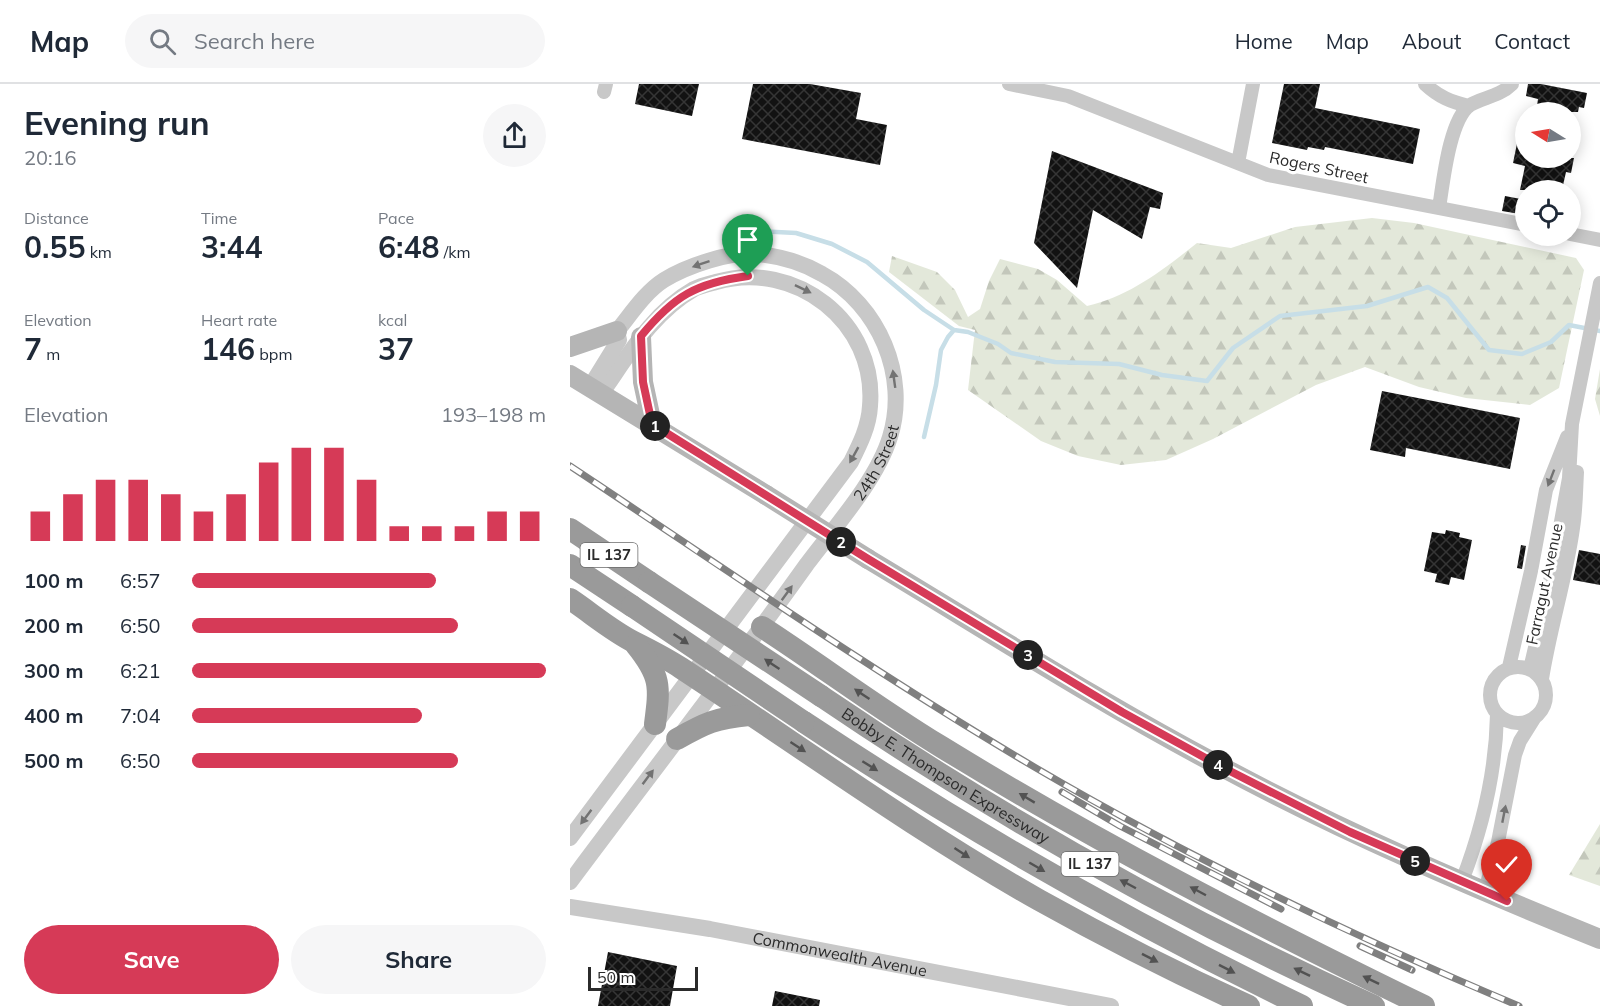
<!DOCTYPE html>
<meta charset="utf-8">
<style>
body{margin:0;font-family:Mulish,sans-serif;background:#f6f6f7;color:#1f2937;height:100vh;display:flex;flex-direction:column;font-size:22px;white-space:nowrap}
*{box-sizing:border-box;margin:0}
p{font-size:20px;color:#747a83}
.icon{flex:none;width:33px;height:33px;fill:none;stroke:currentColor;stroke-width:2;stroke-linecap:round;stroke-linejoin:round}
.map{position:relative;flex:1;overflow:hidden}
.panel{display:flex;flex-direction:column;background:#fff;width:570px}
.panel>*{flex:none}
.needle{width:39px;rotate:281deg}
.fabs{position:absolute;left:945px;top:18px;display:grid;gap:12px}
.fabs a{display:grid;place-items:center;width:66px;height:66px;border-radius:50%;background:#fff;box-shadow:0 3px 15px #0003;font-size:30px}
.scale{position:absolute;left:18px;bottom:15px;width:110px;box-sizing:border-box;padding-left:6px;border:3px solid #2b2b2b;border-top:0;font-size:16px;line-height:21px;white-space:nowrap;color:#2b2b2b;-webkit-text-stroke:4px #fff;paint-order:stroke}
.pin{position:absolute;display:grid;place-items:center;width:51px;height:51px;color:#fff;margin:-62px -26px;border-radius:50% 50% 50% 0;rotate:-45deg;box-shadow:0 0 6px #0007}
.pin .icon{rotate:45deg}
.km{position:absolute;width:30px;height:30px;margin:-15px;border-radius:50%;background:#222;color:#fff;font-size:16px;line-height:30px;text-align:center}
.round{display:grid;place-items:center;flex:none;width:63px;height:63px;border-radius:32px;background:#f6f6f7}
.summary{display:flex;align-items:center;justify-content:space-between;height:102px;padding:0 24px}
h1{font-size:33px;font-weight:700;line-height:45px}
.metrics{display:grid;grid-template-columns:repeat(3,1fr);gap:9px;height:102px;padding:6px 24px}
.metrics div{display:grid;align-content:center}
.metrics b{font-size:30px;font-weight:700}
.metrics small{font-size:16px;font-weight:400}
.metrics p{font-size:16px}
.chart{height:168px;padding:12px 24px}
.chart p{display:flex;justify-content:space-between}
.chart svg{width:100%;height:108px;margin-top:6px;stroke:#d63a57;stroke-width:6}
.primary-button{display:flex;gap:12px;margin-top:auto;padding:12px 24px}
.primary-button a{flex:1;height:69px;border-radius:36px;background:#d63a57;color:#fff;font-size:24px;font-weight:700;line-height:69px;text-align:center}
.primary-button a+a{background:#f6f6f7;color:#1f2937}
ul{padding:0 24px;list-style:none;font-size:20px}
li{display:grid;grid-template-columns:96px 72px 1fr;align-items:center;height:45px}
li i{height:15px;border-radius:8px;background:#d63a57}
header{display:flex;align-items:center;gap:36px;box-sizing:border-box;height:84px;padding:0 30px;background:#fff;border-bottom:2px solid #e0e1e3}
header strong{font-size:28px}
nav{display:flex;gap:33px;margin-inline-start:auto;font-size:21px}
.search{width:420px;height:54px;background:#f6f6f7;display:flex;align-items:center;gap:15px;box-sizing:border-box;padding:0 21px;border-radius:33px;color:#747a83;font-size:22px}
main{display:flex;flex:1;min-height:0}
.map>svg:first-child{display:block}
</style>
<header>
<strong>Map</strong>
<div class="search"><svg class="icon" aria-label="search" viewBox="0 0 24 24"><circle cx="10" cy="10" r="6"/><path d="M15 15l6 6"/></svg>Search here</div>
<nav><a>Home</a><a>Map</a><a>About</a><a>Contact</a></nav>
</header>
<main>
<section class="panel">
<div class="summary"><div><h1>Evening run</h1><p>20:16</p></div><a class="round"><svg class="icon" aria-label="share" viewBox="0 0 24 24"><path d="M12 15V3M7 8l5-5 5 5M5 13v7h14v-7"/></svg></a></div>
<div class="metrics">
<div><p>Distance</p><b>0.55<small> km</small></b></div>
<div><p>Time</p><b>3:44</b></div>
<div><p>Pace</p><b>6:48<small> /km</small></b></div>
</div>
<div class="metrics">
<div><p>Elevation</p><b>7<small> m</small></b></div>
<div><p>Heart rate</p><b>146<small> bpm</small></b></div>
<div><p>kcal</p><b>37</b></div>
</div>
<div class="chart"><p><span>Elevation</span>193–198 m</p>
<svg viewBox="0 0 160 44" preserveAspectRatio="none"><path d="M5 44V32M15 44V25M25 44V19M35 44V19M45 44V25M55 44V32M65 44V25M75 44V12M85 44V6M95 44V6M105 44V19M115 44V38M125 44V38M135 44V38M145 44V32M155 44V32"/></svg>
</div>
<ul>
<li><b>100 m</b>6:57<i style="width:69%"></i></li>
<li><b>200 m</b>6:50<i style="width:75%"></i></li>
<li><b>300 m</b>6:21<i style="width:100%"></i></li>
<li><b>400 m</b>7:04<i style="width:65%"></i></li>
<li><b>500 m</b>6:50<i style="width:75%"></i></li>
</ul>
<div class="primary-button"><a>Save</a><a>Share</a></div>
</section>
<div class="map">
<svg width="1030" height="922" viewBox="0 0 1030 922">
<defs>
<pattern id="forest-firs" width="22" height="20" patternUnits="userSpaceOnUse" patternTransform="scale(1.5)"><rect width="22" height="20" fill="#e3e8da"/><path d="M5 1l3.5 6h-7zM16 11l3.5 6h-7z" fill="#c3c7bb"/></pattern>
<pattern id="building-cross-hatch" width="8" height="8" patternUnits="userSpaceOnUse" patternTransform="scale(1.5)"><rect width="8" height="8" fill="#121212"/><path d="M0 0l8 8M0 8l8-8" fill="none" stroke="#353535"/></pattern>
</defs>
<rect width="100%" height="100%" fill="#fff"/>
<path fill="url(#forest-firs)" d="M802,134L844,139L1006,174L1014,186L989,304L960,321L896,314L849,303L795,283L746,301L643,355L596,376L551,381L508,372L471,357L398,306L405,246L389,242L319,188L322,172L367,188L385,206L398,233L410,225L419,197L430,175L468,185L487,196L517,222C560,212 593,186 627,159L661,164L725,143Z
M1030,285V332L1025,315Z
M1030,740V802L999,791Z"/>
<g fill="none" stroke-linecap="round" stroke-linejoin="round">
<path stroke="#c7dee7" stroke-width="4.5" d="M186,147L226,149L262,160L297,178L354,226L384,246L398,248L428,260L441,269L485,278L549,280L592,291L637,297L663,264L710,232L797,222L858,203L877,214L919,266L952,270L981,258L999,241L1030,247
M354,353L366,301L371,266L378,253L384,246"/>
</g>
<path fill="url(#building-cross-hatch)" d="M69,0H129L122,32L65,20Z
M183,0H240L291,9L286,35L317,41L310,81L172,55Z
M714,0H750L745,24L850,45L843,80L755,63L754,66L738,63L737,66L702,59Z
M958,0H971L1017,9L1014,24L1009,23L1008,28H966L968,15L956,12Z
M950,45L956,46V78V74H1004L1001,89L996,88L992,106H950L955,82L943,79Z
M482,67L593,109L590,125L580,123L572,155L523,126L507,204L464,159Z
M935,112L956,116V131L932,127Z
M812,307L950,334L940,385L836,364L835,373L800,366Z
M876,446L890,449L889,453L902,456L894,496L881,493L879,501L865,498L867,490L854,487L862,448L875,450Z
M951,461L956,462L952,485L947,484Z
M1009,466L1030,470V501L1003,496Z
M38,868L107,882L100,922H28Z
M205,907L250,916L249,922H202Z"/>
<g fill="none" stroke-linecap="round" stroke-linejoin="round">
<path stroke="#c8c8c8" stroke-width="14" d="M439,0L498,12L698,91L956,141
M855,0C869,13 881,18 899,22
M34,8L36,0
M668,79L683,0
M869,124C873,100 879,36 900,21C913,13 929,13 942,0
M1000,150L1030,156
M920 611a28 28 0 1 1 56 0a28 28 0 1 1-56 0Z
M939,583L961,487L976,406L997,353
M960,585L979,503L999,394L1002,340L1030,199
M972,595C980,544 996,495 1003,444C1006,425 1006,406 1007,388
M892,797C912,745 926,686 927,630
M915,807L928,758L945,671L950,657L965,633"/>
<g stroke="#c8c8c8" stroke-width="16">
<path d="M0,754L281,378C290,360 299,342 300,322C307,238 225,175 146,198C139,200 131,202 124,205C82,229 58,272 31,310"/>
<path id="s1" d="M0,798C79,692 160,588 237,480C264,444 307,396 320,353C339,292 309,221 252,190C233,179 209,172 187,170C160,167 117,182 94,196C75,208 61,230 47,247L49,256L20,303"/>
<path id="s2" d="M0,823L140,845L541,922"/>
</g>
<path stroke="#b5b5b5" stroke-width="20" d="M71,253L73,298L82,340
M0,263L47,247
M0,291L196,411
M298,475C415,545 530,619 650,682C773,748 901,803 1030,855"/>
<g stroke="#9a9a9a" stroke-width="22">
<path d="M0,445L79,498"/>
<path d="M0,481L62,522"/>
<path d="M0,515C21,529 42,547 64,558C80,566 96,574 111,584C230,662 345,746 469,816C537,854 608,890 679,922"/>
<path d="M192,543C252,582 309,625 370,662C526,758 690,842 854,922"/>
<path d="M66,561C91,592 90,602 85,640"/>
<path id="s3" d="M251,612C426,731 611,835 804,922"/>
<path d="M234,638C394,744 559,838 732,922"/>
<path d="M107,655C135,639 146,634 179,631"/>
</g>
<g stroke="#808080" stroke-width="7">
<path id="rail" d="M0,382C154,484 306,590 466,684C621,775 783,852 949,922
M492,708L550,742L711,825
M790,862L842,886"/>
</g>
<use href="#rail" stroke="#fff" stroke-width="4.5" stroke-dasharray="14" stroke-linecap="butt"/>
<path stroke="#b5b5b5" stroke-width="20" d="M196,411L298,475"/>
<path stroke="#9a9a9a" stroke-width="22" d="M79,498L251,612
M62,522L234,638"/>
</g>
<defs><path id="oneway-solid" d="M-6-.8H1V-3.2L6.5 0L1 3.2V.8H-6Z" transform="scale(1.5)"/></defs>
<g fill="#727272">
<use href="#oneway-solid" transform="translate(131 180) rotate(161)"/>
<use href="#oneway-solid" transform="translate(233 205) rotate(26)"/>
<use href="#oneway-solid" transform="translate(324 295) rotate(-98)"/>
<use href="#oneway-solid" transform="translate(284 371) rotate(119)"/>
<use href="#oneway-solid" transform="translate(981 394) rotate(111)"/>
<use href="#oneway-solid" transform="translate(217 509) rotate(-54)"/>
<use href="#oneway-solid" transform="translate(78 693) rotate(-53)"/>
<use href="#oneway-solid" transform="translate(934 730) rotate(-79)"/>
<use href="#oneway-solid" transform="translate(16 733) rotate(127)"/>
</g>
<g fill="#525252">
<use href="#oneway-solid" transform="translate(111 555) rotate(34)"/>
<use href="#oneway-solid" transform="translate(202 580) rotate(-146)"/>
<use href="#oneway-solid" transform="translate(292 610) rotate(-146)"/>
<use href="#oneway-solid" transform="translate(228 663) rotate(33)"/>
<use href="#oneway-solid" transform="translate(300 682) rotate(32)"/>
<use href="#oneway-solid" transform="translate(457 714) rotate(-149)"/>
<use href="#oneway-solid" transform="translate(392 769) rotate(33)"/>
<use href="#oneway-solid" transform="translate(467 783) rotate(30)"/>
<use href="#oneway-solid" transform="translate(558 800) rotate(-152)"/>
<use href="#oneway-solid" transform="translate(628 807) rotate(-152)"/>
<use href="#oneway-solid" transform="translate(580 874) rotate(27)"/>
<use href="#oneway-solid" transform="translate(657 885) rotate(27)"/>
<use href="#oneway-solid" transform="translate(732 888) rotate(-154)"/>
<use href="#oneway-solid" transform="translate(801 896) rotate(-154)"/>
</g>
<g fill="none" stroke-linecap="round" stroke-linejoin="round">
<g stroke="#fff" stroke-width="12">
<path id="route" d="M178,192C126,199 104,212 71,252L73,298L82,340L298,475L552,628L650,682L780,748L937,817"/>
</g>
<use href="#route" stroke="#d63a57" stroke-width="8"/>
</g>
<g text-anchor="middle" stroke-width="6" stroke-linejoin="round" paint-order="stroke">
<g fill="#fff" stroke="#6b6b6b" stroke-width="1.5">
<rect x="10.5" y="459" width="57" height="24" rx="4.5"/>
<rect x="491.5" y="768" width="57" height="24" rx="4.5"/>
</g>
<g font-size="15" font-weight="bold" fill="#2b2b2b">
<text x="39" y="476">IL 137</text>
<text x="520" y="785">IL 137</text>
</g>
<g font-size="16" fill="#2b2b2b" stroke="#fff">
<text transform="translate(749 83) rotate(12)" y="6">Rogers Street</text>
<text dy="6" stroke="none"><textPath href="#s1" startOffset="520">24th Street</textPath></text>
<text transform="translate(974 500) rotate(-78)" y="6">Farragut Avenue</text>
<text dy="6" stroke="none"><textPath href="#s3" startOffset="148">Bobby E. Thompson Expressway</textPath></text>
<text dy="6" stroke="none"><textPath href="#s2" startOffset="274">Commonwealth Avenue</textPath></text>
</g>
</g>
</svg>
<div class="fabs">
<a><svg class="needle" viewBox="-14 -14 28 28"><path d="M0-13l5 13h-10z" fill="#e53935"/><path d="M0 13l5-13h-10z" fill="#747a83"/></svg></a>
<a><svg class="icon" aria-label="locate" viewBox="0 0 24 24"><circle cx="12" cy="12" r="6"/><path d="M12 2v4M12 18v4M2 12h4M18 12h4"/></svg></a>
</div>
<div class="scale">50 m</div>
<div class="pin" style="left:178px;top:192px;background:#1e9e55"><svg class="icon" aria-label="arrive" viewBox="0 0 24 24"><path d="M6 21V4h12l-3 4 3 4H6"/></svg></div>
<div class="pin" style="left:937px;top:817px;background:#d93025"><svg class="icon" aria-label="check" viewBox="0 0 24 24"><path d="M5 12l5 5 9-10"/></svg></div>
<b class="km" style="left:85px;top:342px">1</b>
<b class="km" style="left:271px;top:458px">2</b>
<b class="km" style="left:458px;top:571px">3</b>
<b class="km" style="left:648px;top:681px">4</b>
<b class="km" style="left:845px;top:777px">5</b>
</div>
</main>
